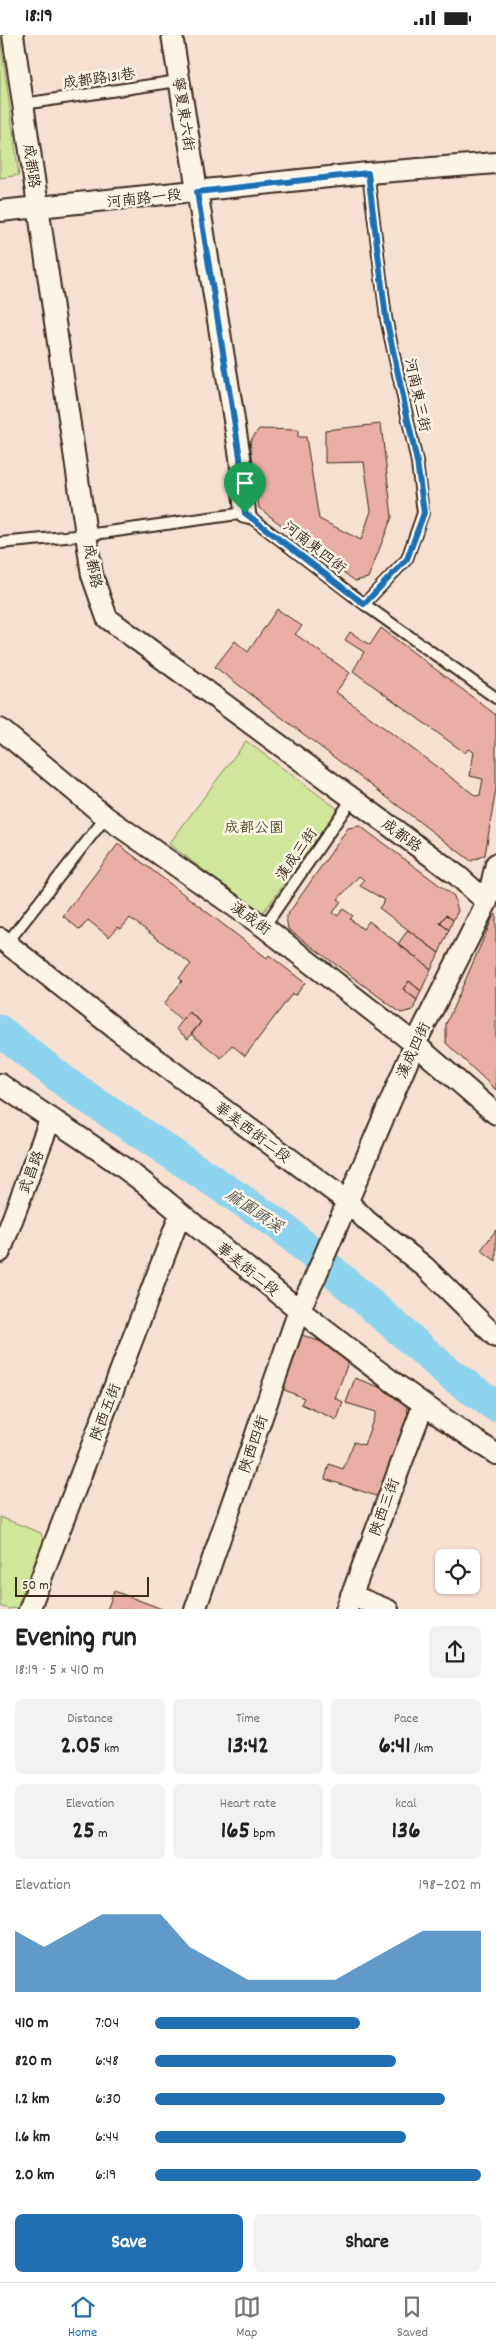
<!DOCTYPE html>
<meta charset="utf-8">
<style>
body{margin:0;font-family:Dekko,"LXGW WenKai TC",sans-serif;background:#f2f2f2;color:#222;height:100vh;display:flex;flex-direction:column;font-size:19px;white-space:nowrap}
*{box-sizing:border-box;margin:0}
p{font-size:16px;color:#767676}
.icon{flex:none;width:28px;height:28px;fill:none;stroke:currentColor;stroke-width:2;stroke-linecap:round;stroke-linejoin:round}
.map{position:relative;height:1574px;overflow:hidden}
.details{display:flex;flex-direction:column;background:#fff;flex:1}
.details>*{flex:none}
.buttons{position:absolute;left:435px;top:1514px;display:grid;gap:10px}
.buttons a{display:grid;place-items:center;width:45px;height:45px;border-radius:8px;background:#fff;box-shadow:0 1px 4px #0004;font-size:25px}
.scale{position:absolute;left:15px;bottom:12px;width:134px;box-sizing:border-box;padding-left:5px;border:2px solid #3b2a1e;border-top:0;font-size:14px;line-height:18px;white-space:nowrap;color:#3b2a1e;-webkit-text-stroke:4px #fcf5e5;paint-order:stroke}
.pin{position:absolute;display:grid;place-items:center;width:42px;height:42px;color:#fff;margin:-51px -21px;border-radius:50% 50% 50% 0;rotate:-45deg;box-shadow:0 0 5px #0007}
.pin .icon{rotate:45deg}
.round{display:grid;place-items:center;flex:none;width:52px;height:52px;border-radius:8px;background:#f2f2f2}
.headline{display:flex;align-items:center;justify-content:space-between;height:85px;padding:0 15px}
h1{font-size:28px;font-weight:700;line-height:38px}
.figures{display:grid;grid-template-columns:repeat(3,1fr);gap:8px;height:85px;padding:5px 15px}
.figures div{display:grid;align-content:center;border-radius:8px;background:#f2f2f2;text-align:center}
.figures b{font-size:25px;font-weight:700}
.figures small{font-size:14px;font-weight:400}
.figures p{font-size:14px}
.chart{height:140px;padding:10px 15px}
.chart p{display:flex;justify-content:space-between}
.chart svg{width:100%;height:90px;margin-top:5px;fill:#1f6fb2;opacity:.7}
.primary-button{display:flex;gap:10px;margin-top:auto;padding:10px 15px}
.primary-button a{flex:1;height:58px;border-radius:8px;background:#1f6fb2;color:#fff;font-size:20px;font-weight:700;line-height:58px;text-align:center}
.primary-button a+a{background:#f2f2f2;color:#222}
ul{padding:0 15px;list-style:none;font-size:16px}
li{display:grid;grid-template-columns:80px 60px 1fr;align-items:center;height:38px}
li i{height:12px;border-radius:6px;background:#1f6fb2}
.status{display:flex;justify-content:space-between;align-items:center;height:35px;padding:0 25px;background:#fff;direction:ltr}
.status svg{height:14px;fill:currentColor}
.dock{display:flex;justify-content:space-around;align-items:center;height:70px;border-top:1px solid #e0e0e0;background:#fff;font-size:14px;color:#767676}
.dock a{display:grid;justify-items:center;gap:2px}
.dock .on{color:#1f6fb2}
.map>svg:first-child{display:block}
</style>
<div class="status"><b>18:19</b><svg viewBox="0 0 49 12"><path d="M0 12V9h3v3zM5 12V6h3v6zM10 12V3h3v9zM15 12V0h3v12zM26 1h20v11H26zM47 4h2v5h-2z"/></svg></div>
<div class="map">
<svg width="496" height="1575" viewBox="0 0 496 1575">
<rect width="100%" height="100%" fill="#f6e0d2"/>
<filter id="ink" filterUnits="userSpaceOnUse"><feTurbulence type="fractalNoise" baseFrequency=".02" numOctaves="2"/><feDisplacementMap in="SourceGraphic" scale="10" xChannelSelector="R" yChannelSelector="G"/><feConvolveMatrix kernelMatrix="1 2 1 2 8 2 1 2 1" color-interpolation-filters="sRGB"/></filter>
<g filter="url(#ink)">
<path fill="#cfe69b" stroke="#85885c" d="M0,0L19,140L0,143Z
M246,706L339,775L262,879L169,809Z
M0,1482L41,1498L44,1509L20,1572L8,1574L0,1571Z"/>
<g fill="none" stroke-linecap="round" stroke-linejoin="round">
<path stroke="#8ed4ef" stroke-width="32" d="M0,996L73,1053L282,1192L450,1339L496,1371"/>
</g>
<path fill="#e8aea4" stroke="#3b2a1e" d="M381,389L392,482L368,543L355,546L259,473L250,406L259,394L298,395V402H306L319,484L361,505L371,476L364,427L325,428V395Z
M277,574L302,591L295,599L350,638L336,657L476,761L480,760L483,744L470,741L474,717L468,714L465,718L353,636L364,617L345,605L350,597L370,610L381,593L496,680V754L485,820L471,826L215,632L235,606L248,617Z
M360,791L454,861L458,876L453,885L446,880L440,888L449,895L439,918L379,873L385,865L360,851L364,845L359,841L338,864L341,866L333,878L338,881L343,874L353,881L350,884L363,894L369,886L431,934L421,956L409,946L403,954L417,965L413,975L401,978L288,894L286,882L348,793Z
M118,809L267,923L269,920L305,948L296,960L292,959L245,1021L232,1010L221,1023L191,999L201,987L189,977L182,986L164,969L182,946L179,943L191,929L130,883L121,894L118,892L109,902L88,885L80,895L63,881Z
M496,879V1055L446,1008V989L493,882Z
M446,880L453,885L449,895L440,888Z
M408,895L439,918L431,934L398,909Z
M409,946L421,956L417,965L403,954Z
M189,977L201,987L188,1004L176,994Z
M496,1195V1226L481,1215Z
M302,1300L324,1308L349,1325L335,1363L343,1367L337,1385L301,1369L304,1363L282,1354Z
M355,1343L387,1355L407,1368L408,1380L379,1462L325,1444L329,1429L343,1434L354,1407L364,1410L376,1377L346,1368Z
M114,1556L165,1575H107Z"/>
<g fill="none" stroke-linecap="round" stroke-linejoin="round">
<g stroke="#3b2a1e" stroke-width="14">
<path id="lane" d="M23,69L178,46
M0,508L87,500L245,478L364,569L496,663
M364,569L407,524L423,478L417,427L386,283L368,138
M264,892L352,764
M7,908L106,782"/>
</g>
<g stroke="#3b2a1e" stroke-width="24">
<path id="street" d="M13,0L92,540L107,583L458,841L487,867
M172,0L240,422L245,478
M0,176L368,138L496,128
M0,694L106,782L264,892L415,1009L496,1079
M0,903L117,995L348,1167L367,1186L425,1232L496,1302
M0,1049C49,1084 102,1114 149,1152C261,1245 374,1339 496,1419
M0,1217L50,1085
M351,1560L388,1575
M29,1575L180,1180
M195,1575L299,1275L314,1245L415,1009L487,867L496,829
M346,1575L423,1371"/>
</g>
<use href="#lane" stroke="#fcf5e5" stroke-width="10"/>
<use href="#street" stroke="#fcf5e5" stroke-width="20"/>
</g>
</g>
<g fill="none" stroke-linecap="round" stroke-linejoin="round" filter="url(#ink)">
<g stroke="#fff" stroke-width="10">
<path id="route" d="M368,138L386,283L417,427L424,478L407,524L364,569L245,478L240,422L197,157Z"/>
</g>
<use href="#route" stroke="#1f6fb2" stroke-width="6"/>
</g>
<g text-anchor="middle" stroke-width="5" stroke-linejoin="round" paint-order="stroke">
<g font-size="15" fill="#3b2a1e" stroke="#fcf5e5">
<text transform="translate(99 43) rotate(-8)" y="5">成都路131巷</text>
<text transform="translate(184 79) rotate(81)" y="5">寧夏東六街</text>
<text transform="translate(32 131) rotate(82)" y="5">成都路</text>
<text transform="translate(144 163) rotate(-6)" y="5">河南路一段</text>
<text transform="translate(418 360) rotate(78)" y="5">河南東三街</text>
<text transform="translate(315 512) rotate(38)" y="5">河南東四街</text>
<text transform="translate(93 531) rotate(79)" y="5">成都路</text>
<text transform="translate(402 800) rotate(36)" y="5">成都路</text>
<text transform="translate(296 819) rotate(-55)" y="5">漢成三街</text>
<text transform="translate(251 883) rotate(36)" y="5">漢成街</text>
<text transform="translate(413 1015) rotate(-65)" y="5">漢成四街</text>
<text transform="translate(253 1097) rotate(37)" y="5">華美西街二段</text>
<text transform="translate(31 1137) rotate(-69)" y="5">武昌路</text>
<text transform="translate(248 1234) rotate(39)" y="5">華美街二段</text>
<text transform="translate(105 1377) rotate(-69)" y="5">陝西五街</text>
<text transform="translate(253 1409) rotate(-71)" y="5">陝西四街</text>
<text transform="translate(384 1472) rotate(-70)" y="5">陝西三街</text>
</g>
<g font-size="15" fill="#595037" stroke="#fcf5e5">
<text x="254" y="797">成都公園</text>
</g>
<g font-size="16" font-style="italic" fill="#505452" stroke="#fcf5e5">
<text transform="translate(255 1175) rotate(34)" y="6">麻園頭溪</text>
</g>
</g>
</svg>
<div class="buttons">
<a><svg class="icon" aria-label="locate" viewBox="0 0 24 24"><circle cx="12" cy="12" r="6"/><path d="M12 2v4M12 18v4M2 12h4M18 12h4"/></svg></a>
</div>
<div class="scale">50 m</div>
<div class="pin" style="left:245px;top:478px;background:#1e9e55"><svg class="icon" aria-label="arrive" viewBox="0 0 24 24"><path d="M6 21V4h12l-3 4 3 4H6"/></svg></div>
</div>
<section class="details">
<div class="headline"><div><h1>Evening run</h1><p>18:19 · 5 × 410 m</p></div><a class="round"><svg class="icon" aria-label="share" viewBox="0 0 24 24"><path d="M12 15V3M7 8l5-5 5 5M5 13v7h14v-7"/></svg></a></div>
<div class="figures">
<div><p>Distance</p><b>2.05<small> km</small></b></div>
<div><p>Time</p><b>13:42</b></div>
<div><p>Pace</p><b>6:41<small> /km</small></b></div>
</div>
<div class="figures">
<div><p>Elevation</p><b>25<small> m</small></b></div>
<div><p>Heart rate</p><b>165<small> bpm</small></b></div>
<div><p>kcal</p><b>136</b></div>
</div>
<div class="chart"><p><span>Elevation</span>198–202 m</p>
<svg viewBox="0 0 160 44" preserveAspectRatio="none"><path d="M0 44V14L10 22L20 14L30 6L40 6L50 6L60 22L70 30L80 38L90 38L100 38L110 38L120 30L130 22L140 14L150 14L160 14V44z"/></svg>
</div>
<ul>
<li><b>410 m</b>7:04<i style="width:63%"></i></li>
<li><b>820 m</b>6:48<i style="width:74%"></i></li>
<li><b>1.2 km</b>6:30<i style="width:89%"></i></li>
<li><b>1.6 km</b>6:44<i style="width:77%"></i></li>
<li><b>2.0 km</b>6:19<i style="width:100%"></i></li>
</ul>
<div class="primary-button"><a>Save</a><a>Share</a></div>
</section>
<nav class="dock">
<a class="on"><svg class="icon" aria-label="home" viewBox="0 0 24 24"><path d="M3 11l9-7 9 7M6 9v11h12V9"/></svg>Home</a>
<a><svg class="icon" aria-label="map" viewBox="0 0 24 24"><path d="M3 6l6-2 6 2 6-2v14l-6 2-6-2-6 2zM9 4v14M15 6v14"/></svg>Map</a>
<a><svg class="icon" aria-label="saved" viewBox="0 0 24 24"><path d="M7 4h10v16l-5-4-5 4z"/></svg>Saved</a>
</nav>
